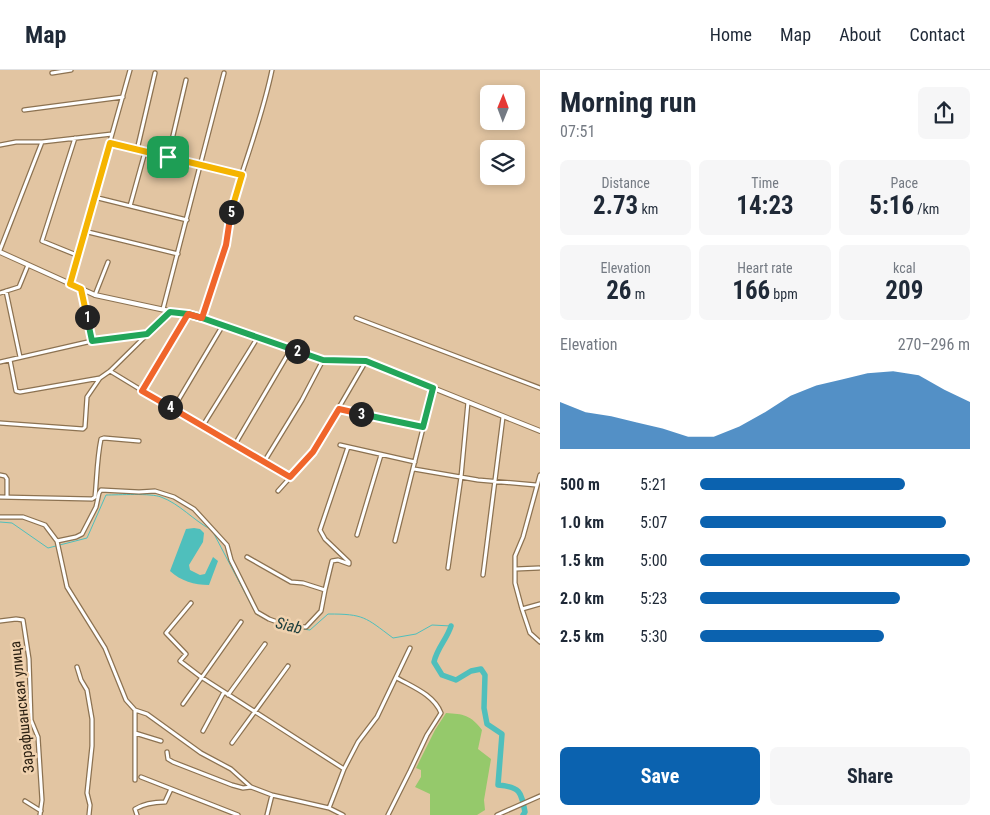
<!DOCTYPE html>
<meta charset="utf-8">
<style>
body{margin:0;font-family:"Roboto Condensed",sans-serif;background:#f6f6f7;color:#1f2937;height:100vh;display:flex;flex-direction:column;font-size:19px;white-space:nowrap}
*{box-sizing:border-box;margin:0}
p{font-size:16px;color:#747a83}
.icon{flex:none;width:28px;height:28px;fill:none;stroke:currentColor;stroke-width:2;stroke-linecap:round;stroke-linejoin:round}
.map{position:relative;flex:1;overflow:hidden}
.details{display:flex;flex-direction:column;background:#fff;width:450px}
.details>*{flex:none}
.needle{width:32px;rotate:1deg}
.buttons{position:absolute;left:480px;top:15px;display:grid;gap:10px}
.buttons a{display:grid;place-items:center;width:45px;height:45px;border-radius:8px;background:#fff;box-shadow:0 2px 8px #0003;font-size:25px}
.pin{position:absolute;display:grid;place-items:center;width:42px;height:42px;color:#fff;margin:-21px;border-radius:10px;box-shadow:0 2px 8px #0006}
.km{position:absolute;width:25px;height:25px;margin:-12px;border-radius:50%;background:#222;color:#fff;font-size:14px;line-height:25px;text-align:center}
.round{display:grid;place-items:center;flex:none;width:52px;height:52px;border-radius:8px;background:#f6f6f7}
.head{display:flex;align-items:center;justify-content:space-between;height:85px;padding:0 20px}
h1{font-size:28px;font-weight:700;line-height:38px}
.metrics{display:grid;grid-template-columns:repeat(3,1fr);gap:8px;height:85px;padding:5px 20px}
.metrics div{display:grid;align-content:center;border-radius:8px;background:#f6f6f7;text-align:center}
.metrics b{font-size:25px;font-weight:700}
.metrics small{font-size:14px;font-weight:400}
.metrics p{font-size:14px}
.chart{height:140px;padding:10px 20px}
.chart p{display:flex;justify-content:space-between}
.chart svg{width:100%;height:90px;margin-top:5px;fill:#0b62af;opacity:.7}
.button{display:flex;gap:10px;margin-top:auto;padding:10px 20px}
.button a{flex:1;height:58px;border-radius:8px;background:#0b62af;color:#fff;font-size:20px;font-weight:700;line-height:58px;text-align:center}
.button a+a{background:#f6f6f7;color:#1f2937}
ul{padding:0 20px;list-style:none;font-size:16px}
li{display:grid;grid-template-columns:80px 60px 1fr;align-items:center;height:38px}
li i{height:12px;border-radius:6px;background:#0b62af}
header{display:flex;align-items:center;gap:30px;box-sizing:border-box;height:70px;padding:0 25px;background:#fff;border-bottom:1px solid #e0e1e3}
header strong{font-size:24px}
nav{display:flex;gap:28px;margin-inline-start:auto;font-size:18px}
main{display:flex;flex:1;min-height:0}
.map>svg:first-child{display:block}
</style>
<header>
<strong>Map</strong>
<nav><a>Home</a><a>Map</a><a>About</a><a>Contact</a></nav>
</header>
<main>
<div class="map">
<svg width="540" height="745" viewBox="0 0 540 745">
<rect width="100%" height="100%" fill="#e2c5a2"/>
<path fill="#95c96b" d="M446,643C463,644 471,645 482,660L478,679L491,689L484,730L485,740L477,745H430V724L415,717L421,707V700L416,698L435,660Z"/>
<path fill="#4fbfbc" d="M194,458L200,459L204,463L203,472L189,495L190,500L200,505L205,504L213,487L218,491L209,515C194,515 181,511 170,501L186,459Z"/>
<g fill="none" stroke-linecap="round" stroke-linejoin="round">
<path stroke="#4fbfbc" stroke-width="1" d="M0,452L12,453L48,478L87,468L106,425C119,425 151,423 161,427C180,434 193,450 210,459
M213,462L256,544L265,549
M271,551L286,557
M295,558L310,560L328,544C364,544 365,547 393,568L416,564L432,555L451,556"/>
<path stroke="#4fbfbc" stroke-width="5.5" d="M451,556C447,569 437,578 434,592L442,605L456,610L471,601L481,599L485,605L484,638L487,654L502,664L498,715C520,717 521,721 525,742L523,745"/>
<g stroke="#8c7251" stroke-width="5.5">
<path id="minor" d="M52,3L71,0
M24,40L123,27
M75,68L42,171L79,186
M109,73L242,105
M0,75L16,72H42L112,64
M137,80L155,3
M168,87L186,10
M94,127L187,150
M130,136L145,82
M84,161L178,184
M0,180L42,72
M70,214L130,0
M81,219L92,271
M6,221L20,287
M0,223L19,217L28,195
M95,225L108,192
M163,239L224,3
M202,248L226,175C225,152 236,122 243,100C254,67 265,34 272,0
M356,248L540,318
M10,290L16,321L20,322L100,308L110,301L170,242
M0,292L92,271L147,264
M110,301L202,357L290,407
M142,321L188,245
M173,339L223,255
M339,339L423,357
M0,353L83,359L85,357L87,327L100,308
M202,357L258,267
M340,375L415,392
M234,376L291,279
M264,392L302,330L323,290
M414,399L478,410L536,415
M0,405L5,406L7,409V427
M540,405L523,467L515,486V513L522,539L530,563L540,572
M278,421L313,382L366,291
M0,427L92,429L95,427C97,407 97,388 101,369L104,368L139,371
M0,447H23L45,455L57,471L67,517L105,578L126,630L135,640L147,644L201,683L231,699L251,717L272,725L329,738L343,745
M357,465L381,385
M57,471L76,467L82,464L96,437L99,423L101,420L139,422L155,421L174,427L194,439L227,475L231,490L257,542L269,549L288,556L306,557L321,541L325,520
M395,471L433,318
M247,487L291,512L303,513L325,520L332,491L338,490L349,494V492L325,469L320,460L348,377
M448,498L461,407L468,332
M516,499L539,498
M483,505L503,347
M191,533L166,563L186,584L180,591L201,607L344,699L329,738
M522,539L540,534
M0,551L16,549L23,550L29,589L31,650L38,667L42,730L40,745
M77,597L81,610L87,620L92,649V676L87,723L90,735L89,745
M228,625L265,574
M183,634L241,552
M203,661L224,622
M135,663L161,671
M232,673L288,596
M167,682L168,689L173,692L232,715L243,718L251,717
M344,699L358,672L377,647L410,578
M141,707L238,745
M135,710V640
M25,731L41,741
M137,745L135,739C145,733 154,732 165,732L171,719
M267,745L272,725
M388,745L410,701L427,665L441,643C434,625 413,617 397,608
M497,745L540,726"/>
</g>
<g stroke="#8c7251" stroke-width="6">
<path id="tertiary" d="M0,182L95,225L202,248L323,290L366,291L540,361"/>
</g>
<use href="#minor" stroke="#fff" stroke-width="3"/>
<use href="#tertiary" stroke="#fff" stroke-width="4"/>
</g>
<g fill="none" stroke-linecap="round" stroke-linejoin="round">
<g stroke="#fff" stroke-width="10">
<path id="split-1" d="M87,247L81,219L70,214L110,73L168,87"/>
</g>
<g stroke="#fff" stroke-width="10">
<path id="split-2" d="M87,247L92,271L147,264L170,242L188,244L202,248L297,281"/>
</g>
<g stroke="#fff" stroke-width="10">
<path id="split-3" d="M297,281L323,290L366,291L433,318L423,357L361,344"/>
</g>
<g stroke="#fff" stroke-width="10">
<path id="split-4" d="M170,337L290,407L313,382L339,339L361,344"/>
</g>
<g stroke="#fff" stroke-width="10">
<path id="split-5" d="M170,337L142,321L188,244L202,248L226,175L231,142"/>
</g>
<g stroke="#fff" stroke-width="10">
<path id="split-6" d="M168,87L242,105L231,142"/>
</g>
<use href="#split-1" stroke="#f5b400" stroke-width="6"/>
<use href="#split-2" stroke="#22a559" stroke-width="6"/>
<use href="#split-3" stroke="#22a559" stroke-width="6"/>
<use href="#split-4" stroke="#f0652b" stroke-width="6"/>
<use href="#split-5" stroke="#f0652b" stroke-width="6"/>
<use href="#split-6" stroke="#f5b400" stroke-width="6"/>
</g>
<g text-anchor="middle" stroke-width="5" stroke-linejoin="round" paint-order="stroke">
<g font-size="15" fill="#2b2012" stroke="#f0d2af">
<text transform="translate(22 637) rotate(-96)" y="5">Зарафшанская улица</text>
</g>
<g font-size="16" font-style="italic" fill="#1c3e3d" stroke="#f0d2af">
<text transform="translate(289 555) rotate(13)" y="6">Siab</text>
</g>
</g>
</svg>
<div class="buttons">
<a><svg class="needle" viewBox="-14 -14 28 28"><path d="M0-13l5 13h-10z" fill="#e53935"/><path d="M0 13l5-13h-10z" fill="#747a83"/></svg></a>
<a><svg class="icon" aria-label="layers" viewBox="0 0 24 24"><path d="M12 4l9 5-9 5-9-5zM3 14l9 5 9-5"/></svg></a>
</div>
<div class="pin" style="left:168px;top:87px;background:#1e9e55"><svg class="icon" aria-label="arrive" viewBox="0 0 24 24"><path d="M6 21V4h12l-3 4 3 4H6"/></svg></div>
<b class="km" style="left:87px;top:247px">1</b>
<b class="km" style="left:297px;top:281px">2</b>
<b class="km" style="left:361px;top:344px">3</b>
<b class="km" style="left:170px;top:337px">4</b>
<b class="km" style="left:231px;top:142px">5</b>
</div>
<section class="details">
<div class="head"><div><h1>Morning run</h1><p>07:51</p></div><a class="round"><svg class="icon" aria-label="share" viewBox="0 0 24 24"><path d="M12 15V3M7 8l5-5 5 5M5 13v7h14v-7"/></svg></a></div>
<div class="metrics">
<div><p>Distance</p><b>2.73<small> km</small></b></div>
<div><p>Time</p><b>14:23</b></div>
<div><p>Pace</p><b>5:16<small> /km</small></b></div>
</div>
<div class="metrics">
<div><p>Elevation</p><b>26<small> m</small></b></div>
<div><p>Heart rate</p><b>166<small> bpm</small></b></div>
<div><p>kcal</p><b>209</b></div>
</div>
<div class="chart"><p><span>Elevation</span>270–296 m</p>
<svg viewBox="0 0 160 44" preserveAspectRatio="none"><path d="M0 44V21L10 26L20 28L30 31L40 34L50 38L60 38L70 33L80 26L90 18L100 13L110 10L120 7L130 6L140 8L150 15L160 21V44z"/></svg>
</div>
<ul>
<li><b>500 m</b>5:21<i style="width:76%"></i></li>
<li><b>1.0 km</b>5:07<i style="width:91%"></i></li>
<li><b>1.5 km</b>5:00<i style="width:100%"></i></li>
<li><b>2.0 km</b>5:23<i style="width:74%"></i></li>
<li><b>2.5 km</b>5:30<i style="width:68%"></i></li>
</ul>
<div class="button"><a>Save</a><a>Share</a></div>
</section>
</main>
